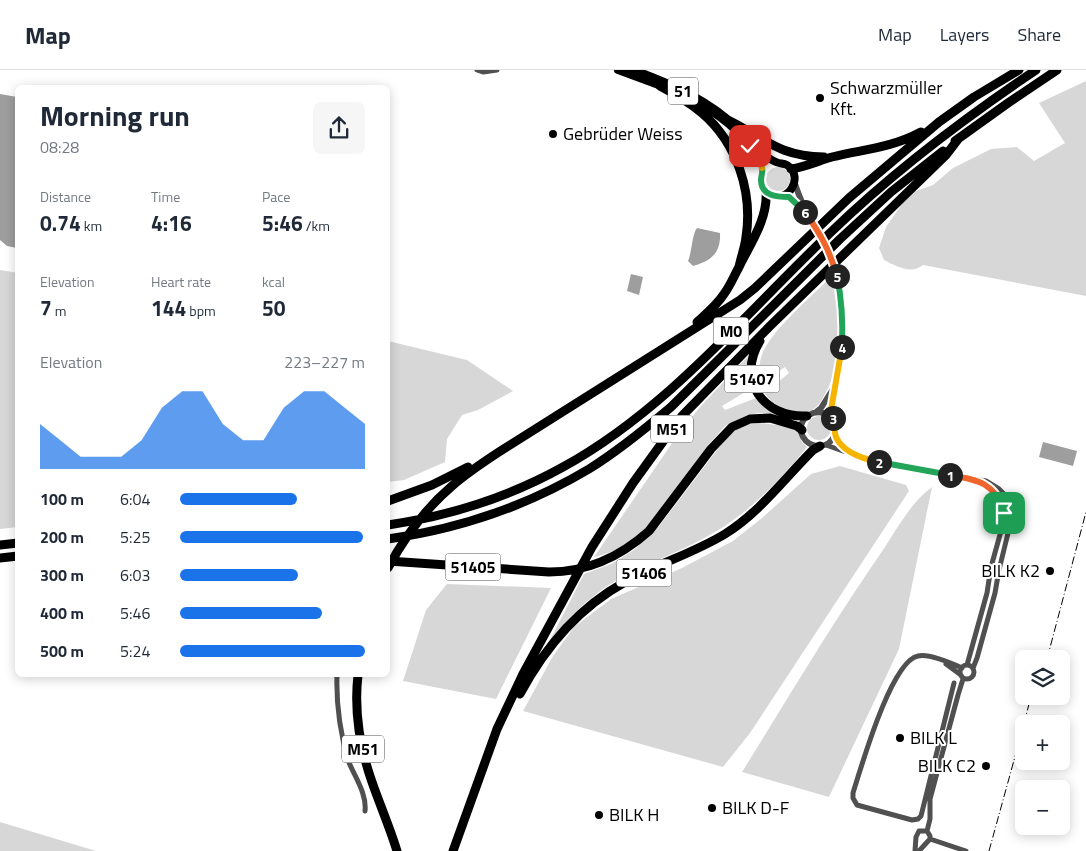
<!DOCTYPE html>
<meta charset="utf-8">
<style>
body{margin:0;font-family:"Titillium Web",sans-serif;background:#f6f6f7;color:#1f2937;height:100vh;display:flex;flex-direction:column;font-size:19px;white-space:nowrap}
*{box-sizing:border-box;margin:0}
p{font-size:16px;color:#747a83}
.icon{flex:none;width:28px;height:28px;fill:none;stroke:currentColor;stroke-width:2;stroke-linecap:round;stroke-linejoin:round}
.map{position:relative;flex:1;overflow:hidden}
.sheet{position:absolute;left:15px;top:15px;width:375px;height:592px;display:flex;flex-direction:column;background:#fff;border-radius:8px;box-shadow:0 2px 12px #0003}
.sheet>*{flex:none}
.tools{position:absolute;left:1015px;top:580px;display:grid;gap:10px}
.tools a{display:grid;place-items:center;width:55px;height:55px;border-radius:8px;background:#fff;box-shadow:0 2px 12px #0003;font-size:25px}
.pin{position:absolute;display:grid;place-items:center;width:42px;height:42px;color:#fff;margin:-21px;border-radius:10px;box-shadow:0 2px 8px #0006}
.km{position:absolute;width:25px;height:25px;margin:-12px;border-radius:50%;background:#222;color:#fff;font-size:14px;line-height:25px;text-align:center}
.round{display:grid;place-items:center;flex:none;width:52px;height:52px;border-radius:8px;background:#f6f6f7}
.overview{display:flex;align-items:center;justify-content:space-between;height:85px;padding:0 25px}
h1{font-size:28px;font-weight:700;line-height:38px}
.figures{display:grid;grid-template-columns:repeat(3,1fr);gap:8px;height:85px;padding:5px 25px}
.figures div{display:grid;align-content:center}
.figures b{font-size:21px;font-weight:700}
.figures small{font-size:14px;font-weight:400}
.figures p{font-size:14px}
.chart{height:140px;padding:10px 25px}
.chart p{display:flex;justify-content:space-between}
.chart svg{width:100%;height:90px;margin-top:5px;fill:#1a73e8;opacity:.7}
ul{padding:0 25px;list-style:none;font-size:16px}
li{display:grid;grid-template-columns:80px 60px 1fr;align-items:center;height:38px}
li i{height:12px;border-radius:6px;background:#1a73e8}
header{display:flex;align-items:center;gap:30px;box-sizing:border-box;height:70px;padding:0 25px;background:#fff;border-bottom:1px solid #e0e1e3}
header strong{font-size:24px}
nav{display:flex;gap:28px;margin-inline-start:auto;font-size:18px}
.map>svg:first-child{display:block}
</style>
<header>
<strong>Map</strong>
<nav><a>Map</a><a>Layers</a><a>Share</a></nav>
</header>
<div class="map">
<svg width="1086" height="781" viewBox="0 0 1086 781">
<rect width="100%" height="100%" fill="#fff"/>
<path fill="#d7d7d7" d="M1086,11V226L923,195C911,205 896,196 884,190L879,178L886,157L902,134L916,121L933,115L953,98L991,79L1017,77L1034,91L1065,73L1039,33Z
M766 109a12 12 0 1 1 24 0a12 12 0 1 1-24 0Z
M0,200L18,203L17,457L0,459Z
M831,207C841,248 845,294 821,331C816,339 807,345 798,342C784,339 774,336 765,324L767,321L789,303L785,297L762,313L758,309C759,300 759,291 763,282C774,258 812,226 831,207Z
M388,271L467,290L513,321L478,340L462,345L447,369L445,392L404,410L388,412Z
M752,282V318L722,336L725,340L756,328L766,338L787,348L758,343L745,346L725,356L709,374L646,458C631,472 614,483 594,487L679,363L700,337Z
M807 358a12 12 0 1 1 24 0a12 12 0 1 1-24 0Z
M760,353L786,356L797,361L802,372L807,377C780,410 752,440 715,462C682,482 645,493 612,513C588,528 568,548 550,570L584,504L611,494L634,480L660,455L727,367L743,355Z
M840,396L906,415L909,421L750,663L723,697L523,641L553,586L574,557L611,529L682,498L733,471L762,448L811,404Z
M932,417L899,579L829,727L742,702C788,628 833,552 883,480C897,459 911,432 932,417Z
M447,514L551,518L496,629L403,611L426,540Z
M0,752L96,781H0Z"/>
<path fill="#9e9e9e" d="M0,24L17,27V178L7,176L0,170Z
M697,158L720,163C721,183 711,191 693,196L688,191C692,182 692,164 697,158Z
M631,204L643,207L639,225L627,221Z
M1043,372L1077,381L1073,396L1039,387Z"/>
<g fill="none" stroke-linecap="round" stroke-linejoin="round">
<path stroke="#505050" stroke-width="5" d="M477,0L483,2L497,0
M835,364L839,372L854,383
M826,375L871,391L986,411L999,419L1006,426L1011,441L1010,455L999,500L995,523L977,588L973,598
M946,594L961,605
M960 602a7 7 0 1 1 14 0a7 7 0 1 1-14 0Z
M967,595L987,523L991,497L1003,454L1004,443L1000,429L995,422L978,412
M337,605C336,634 340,662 348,690C354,706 367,723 365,741
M954,613L921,746L918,749L912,750L857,735L853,728V723C861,698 891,591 918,586C929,583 951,593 962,598
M927,761L930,749V729L958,625L963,609
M930,769L966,781
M915,781L916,767L919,761H927L930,766V769
M919,781L930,769"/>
<path stroke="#505050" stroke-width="6" d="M795,114C799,126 805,140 812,152C818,162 825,171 829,182C835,196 838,211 841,226C844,243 844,262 842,280C840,299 830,320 831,340C831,349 838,357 834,366C829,379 810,379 803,367C793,349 819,332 833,350
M781,127H789L805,142
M816,342L821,338L833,319"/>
<path stroke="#000" stroke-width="8" d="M618,0L664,17
M634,0C666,12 698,25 725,47C739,59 751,76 766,86C769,88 773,91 776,92C780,94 783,93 787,95C805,107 788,135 769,124C759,118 762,110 762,101C762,96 760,91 757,87C742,59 709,38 682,24"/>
<path stroke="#000" stroke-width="9" d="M660,16C675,24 689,32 702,43C737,73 753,122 746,167C745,177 741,187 739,197
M728,50C766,69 778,86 824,87
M955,71L1008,33L1057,0
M791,99C805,97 818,91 832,87C865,79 891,78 921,62
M697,252C707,243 717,235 724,224C730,216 734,206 739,197C750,174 768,149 766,122
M760,271C736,310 763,348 807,346
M388,431L432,415L468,397
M388,455C449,446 509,427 563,397C667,340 745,244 830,163C893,102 963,49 1036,0
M388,469C459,459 527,436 589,399C618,381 645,359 671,337L840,169L891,122L943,81
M0,475L18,473
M0,488L18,486
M388,491L549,502C588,502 620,487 649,461L711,379L732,357L750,349L770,348L797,356L802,360
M388,498C404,468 425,439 452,416C467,403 485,391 502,380L740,230L755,218L849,128L939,52L974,27L1019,0
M358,605C354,640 360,678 372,712C380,735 390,758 397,781
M520,624C545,577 578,538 625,512C657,494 694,483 725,464C760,442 784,409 813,380L820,376
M453,781L497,659L523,604L592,477L633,413L667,366L682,346L770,256L946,85L959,68"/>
<path stroke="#000" stroke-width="1" stroke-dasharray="8 2.5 1 2.5" stroke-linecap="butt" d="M1047,589L1086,442
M1024,654L1031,626
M989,781L1024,654"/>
</g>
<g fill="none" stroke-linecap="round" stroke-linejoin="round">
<g stroke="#fff" stroke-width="10">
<path id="split-1" d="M950,405C978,410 996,413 1004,443"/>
</g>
<g stroke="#fff" stroke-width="10">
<path id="split-2" d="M879,392L950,405"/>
</g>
<g stroke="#fff" stroke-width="10">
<path id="split-3" d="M833,348C835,354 834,361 836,367C843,383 864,389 879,392"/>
</g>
<g stroke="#fff" stroke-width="10">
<path id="split-4" d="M833,348L831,340L842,277"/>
</g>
<g stroke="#fff" stroke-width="10">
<path id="split-5" d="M837,206C842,230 843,253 842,277"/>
</g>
<g stroke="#fff" stroke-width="10">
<path id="split-6" d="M805,142C821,165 829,179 837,206"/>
</g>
<g stroke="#fff" stroke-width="10">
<path id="split-7" d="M762,98C763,103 761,106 761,110C761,126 777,127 789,127L805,142"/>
</g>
<g stroke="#fff" stroke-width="10">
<path id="split-8" d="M750,76L757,87L762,98"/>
</g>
<use href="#split-1" stroke="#f0652b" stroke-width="6"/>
<use href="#split-2" stroke="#22a559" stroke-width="6"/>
<use href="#split-3" stroke="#f5b400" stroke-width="6"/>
<use href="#split-4" stroke="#f5b400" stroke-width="6"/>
<use href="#split-5" stroke="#22a559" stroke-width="6"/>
<use href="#split-6" stroke="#f0652b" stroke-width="6"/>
<use href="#split-7" stroke="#22a559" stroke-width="6"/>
<use href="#split-8" stroke="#f5b400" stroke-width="6"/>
</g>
<g fill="#000" stroke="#fff" stroke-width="2">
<circle cx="820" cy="28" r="5"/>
<circle cx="553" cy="64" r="5"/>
<circle cx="1050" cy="501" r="5"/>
<circle cx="900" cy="668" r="5"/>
<circle cx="986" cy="696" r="5"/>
<circle cx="712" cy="738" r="5"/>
<circle cx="599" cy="745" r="5"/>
</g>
<g text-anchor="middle" stroke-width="4" stroke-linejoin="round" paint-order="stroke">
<g fill="#fff" stroke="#4c4c4c" stroke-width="1">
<rect x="668" y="7.5" width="30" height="27" rx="4"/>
<rect x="713.5" y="247.5" width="35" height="27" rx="4"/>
<rect x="724.5" y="295.5" width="55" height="27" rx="4"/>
<rect x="651" y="345.5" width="42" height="27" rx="4"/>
<rect x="445.5" y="483.5" width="55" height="27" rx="4"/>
<rect x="616.5" y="489.5" width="55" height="27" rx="4"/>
<rect x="342" y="665.5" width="42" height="27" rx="4"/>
</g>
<g font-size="16" font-weight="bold" fill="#000">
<text x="683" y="27">51</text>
<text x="731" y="267">M0</text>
<text x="752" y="315">51407</text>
<text x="672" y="365">M51</text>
<text x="473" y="503">51405</text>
<text x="644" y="509">51406</text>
<text x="363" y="685">M51</text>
</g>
<g font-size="18" fill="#000" stroke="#fff" text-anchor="start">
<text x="830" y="24">Schwarzmüller<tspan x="830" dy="21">Kft.</tspan></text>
<text x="563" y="70">Gebrüder Weiss</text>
<text x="1040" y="507" text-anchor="end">BILK K2</text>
<text x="910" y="674">BILK L</text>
<text x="976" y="702" text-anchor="end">BILK C2</text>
<text x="722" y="744">BILK D-F</text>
<text x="609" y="751">BILK H</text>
</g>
</g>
</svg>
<div class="tools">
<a><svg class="icon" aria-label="layers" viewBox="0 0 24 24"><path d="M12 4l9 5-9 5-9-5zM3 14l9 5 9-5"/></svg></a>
<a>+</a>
<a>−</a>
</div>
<div class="pin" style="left:1004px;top:443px;background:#1e9e55"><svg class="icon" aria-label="arrive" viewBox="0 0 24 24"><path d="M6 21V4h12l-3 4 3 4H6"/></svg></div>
<div class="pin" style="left:750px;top:76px;background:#d93025"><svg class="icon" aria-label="check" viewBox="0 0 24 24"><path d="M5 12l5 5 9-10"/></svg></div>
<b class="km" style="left:950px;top:405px">1</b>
<b class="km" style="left:879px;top:392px">2</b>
<b class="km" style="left:833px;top:348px">3</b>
<b class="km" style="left:842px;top:277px">4</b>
<b class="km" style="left:837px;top:206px">5</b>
<b class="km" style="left:805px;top:142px">6</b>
<section class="sheet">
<div class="overview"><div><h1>Morning run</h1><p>08:28</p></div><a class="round"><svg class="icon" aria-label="share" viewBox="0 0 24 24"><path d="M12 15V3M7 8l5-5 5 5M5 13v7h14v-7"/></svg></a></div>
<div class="figures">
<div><p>Distance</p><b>0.74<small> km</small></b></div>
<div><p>Time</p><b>4:16</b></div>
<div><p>Pace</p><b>5:46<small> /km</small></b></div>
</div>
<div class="figures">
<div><p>Elevation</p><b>7<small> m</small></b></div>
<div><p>Heart rate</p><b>144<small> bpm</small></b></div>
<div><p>kcal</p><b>50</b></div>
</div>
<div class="chart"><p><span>Elevation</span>223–227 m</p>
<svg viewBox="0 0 160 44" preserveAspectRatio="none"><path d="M0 44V22L10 30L20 38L30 38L40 38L50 30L60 14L70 6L80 6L90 22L100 30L110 30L120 14L130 6L140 6L150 14L160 22V44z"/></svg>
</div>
<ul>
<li><b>100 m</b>6:04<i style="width:63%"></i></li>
<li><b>200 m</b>5:25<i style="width:99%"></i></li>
<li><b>300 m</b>6:03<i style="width:64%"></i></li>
<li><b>400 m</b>5:46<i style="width:77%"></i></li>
<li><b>500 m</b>5:24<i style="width:100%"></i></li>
</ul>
</section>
</div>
